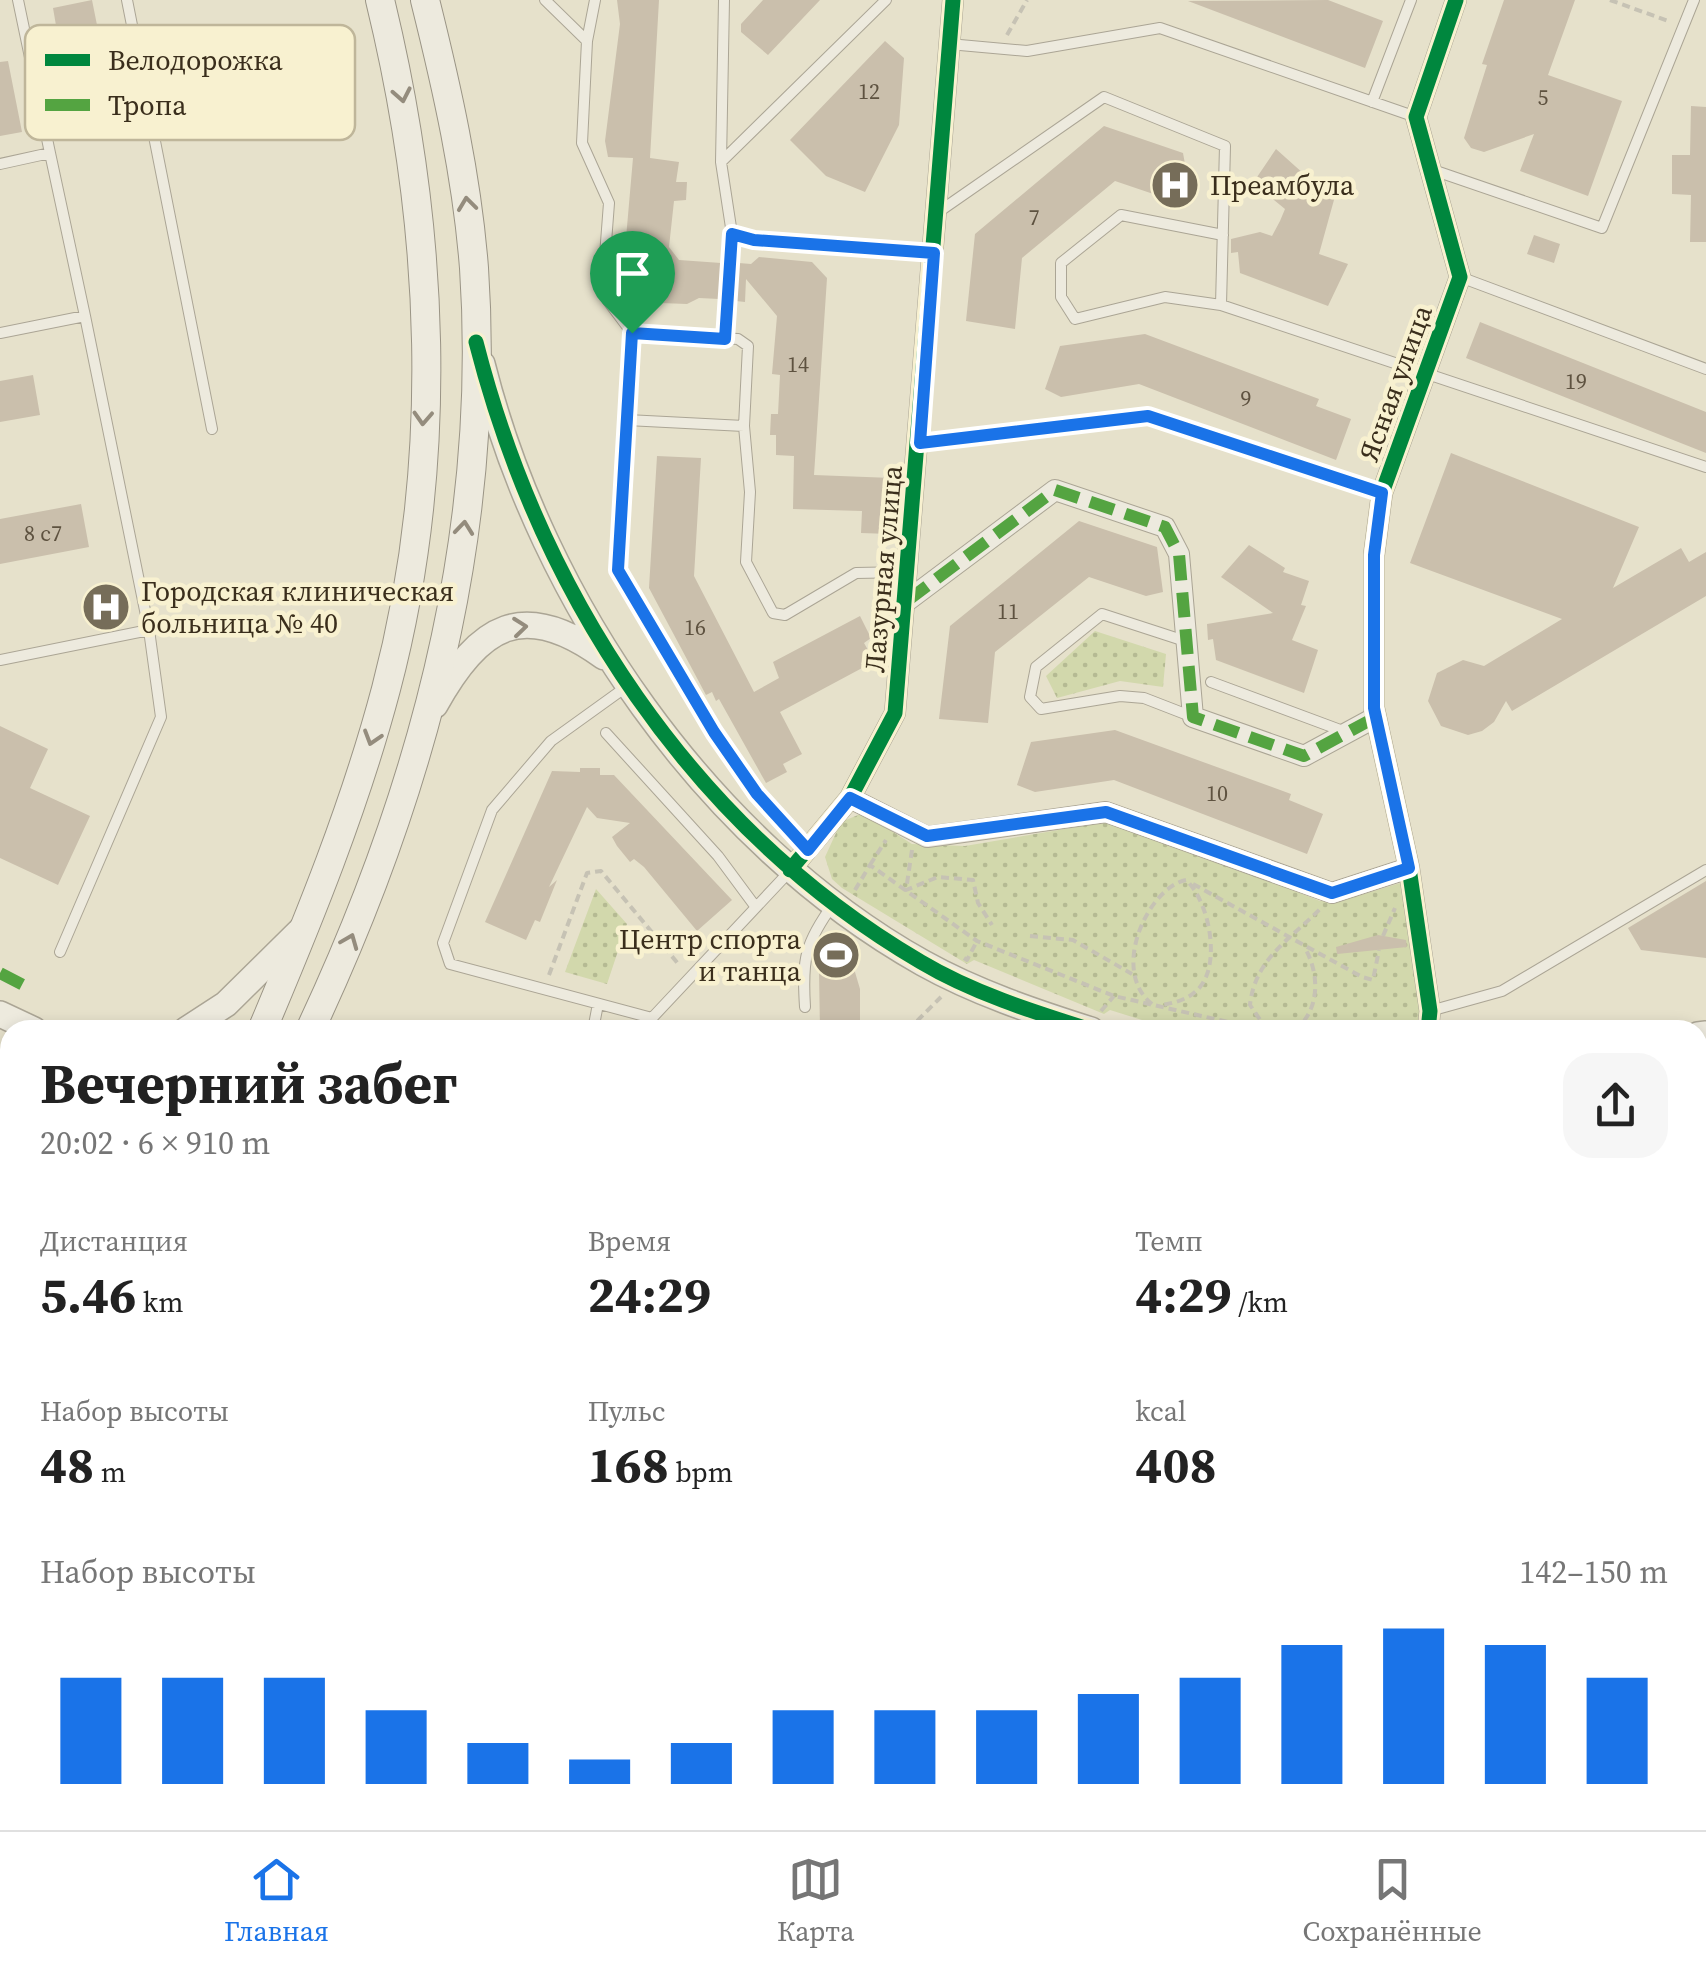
<!DOCTYPE html>
<html lang="ru">
<meta charset="utf-8">
<style>
body{margin:0;font-family:"Source Serif 4",serif;background:#f6f6f6;color:#222;height:100vh;display:flex;flex-direction:column;font-size:38px;white-space:nowrap}
*{box-sizing:border-box;margin:0}
p{font-size:32px;color:#767676}
.icon{flex:none;width:55px;height:55px;fill:none;stroke:currentColor;stroke-width:2;stroke-linecap:round;stroke-linejoin:round}
.map{position:relative;flex:1;overflow:hidden}
.details{position:absolute;left:0px;top:1020px;width:1708px;height:810px;display:flex;flex-direction:column;background:#fff;border-radius:30px 30px 0 0;box-shadow:0 5px 15px #0003}
.details>*{flex:none}
.pin{position:absolute;display:grid;place-items:center;width:85px;height:85px;color:#fff;margin:-102px -42px;border-radius:50% 50% 50% 0;rotate:-45deg;box-shadow:0 0 10px #0007}
.pin .icon{rotate:45deg}
.round{display:grid;place-items:center;flex:none;width:105px;height:105px;border-radius:30px;background:#f6f6f6}
.head{display:flex;align-items:center;justify-content:space-between;height:170px;padding:0 40px}
h1{font-size:55px;font-weight:700;line-height:75px}
.figures{display:grid;grid-template-columns:repeat(3,1fr);gap:15px;height:170px;padding:10px 40px}
.figures div{display:grid;align-content:center}
.figures b{font-size:50px;font-weight:700}
.figures small{font-size:28px;font-weight:400}
.figures p{font-size:28px}
.chart{height:280px;padding:20px 40px}
.chart p{display:flex;justify-content:space-between}
.chart svg{width:100%;height:180px;margin-top:10px;stroke:#1a73e8;stroke-width:6}
.dock{display:flex;justify-content:space-around;align-items:center;height:140px;border-top:2px solid #e0e0e0;background:#fff;font-size:28px;color:#767676}
.dock a{display:grid;justify-items:center;gap:5px}
.dock .selected{color:#1a73e8}
.map>svg:first-child{display:block}
</style>
<div class="map">
<svg width="1706" height="1830" viewBox="0 0 1706 1830">
<defs>
<pattern id="grass-dots" width="8" height="8" patternUnits="userSpaceOnUse" patternTransform="scale(2.5)"><rect width="8" height="8" fill="#d2d8ac"/><path d="M2 2h.1M6 6h.1" fill="none" stroke="#b5ba93" stroke-width="1.8" stroke-linecap="round"/></pattern>
</defs>
<rect width="100%" height="100%" fill="#e6e1cb"/>
<path fill="url(#grass-dots)" d="M1095,631L1166,654L1163,687L1120,681L1057,698L1046,676Z
M863,813L912,844L965,846L1117,820L1320,901L1344,900L1407,881L1424,1020L1419,1030H1144L1142,1020L1110,1010L1104,1014L974,960L967,964L842,888L832,879L825,857L841,822Z
M596,889L627,924L607,984L565,972Z
M1698,1383L1706,1387V1515L1698,1518Z"/>
<g fill="none" stroke-linecap="round" stroke-linejoin="round">
<path stroke="#b7ccc1" stroke-width="6" d="M0,1484L10,1483"/>
</g>
<path fill="#cabfac" d="M92,0L98,30L58,37L53,8Z
M617,0H659L650,158L679,162L676,182H687L686,200L674,201L669,247L679,260L721,263L719,299L699,298L687,304L634,302L622,284L633,158L608,157L605,141L620,24Z
M763,0H820L768,55L741,32V24Z
M1328,0L1383,21L1365,68L1188,1Z
M1504,0H1575L1548,75L1622,101L1588,196L1520,171L1534,134L1484,152L1471,148L1464,138L1487,65L1482,64Z
M885,41L904,58L899,125L865,192L826,176L790,140Z
M8,61L22,132L0,136V62Z
M1691,106L1706,107V242H1690L1691,195L1672,194V155H1690Z
M1104,126L1183,153L1191,197L1171,200L1115,181L1022,258L1015,329L966,321L975,234Z
M1276,149L1314,183L1337,189L1319,254L1348,264L1328,306L1240,273L1238,252L1231,253V239L1260,232L1272,236L1280,221L1285,209L1253,183Z
M1534,235L1560,244L1554,263L1527,254Z
M759,257L812,262L827,278L814,475L892,478L890,534L861,533L862,511L793,509L794,456L776,455V435H770L771,414H778L780,375L772,374L777,316L746,279L745,302L736,301L739,263L751,264Z
M1480,322L1706,412V453L1466,358Z
M1145,334L1319,399L1316,406L1351,419L1336,460L1139,384L1061,397L1045,389L1060,346Z
M33,375L40,415L0,422V381Z
M1451,453L1639,527L1613,588L1681,548L1689,562L1706,552V596L1512,711L1506,701L1494,722L1482,731L1468,735L1441,726L1428,701L1437,673L1463,660L1484,666L1562,619L1410,563Z
M657,456L701,458L694,576L754,692L779,678L773,662L860,616L871,638L864,643L872,657L861,663L864,667L780,712L802,754L783,764L787,772L766,783L719,699L716,701L712,692L706,695L649,588Z
M81,504L89,547L0,564V519Z
M1079,521L1157,547L1163,592L1146,596L1089,577L995,652L988,723L939,719L950,626Z
M1249,545L1285,568L1283,572L1309,581L1301,605L1306,606L1292,640L1318,650L1304,693L1216,660L1213,639L1208,640L1207,624L1273,613L1221,577Z
M0,726L48,749L30,788L90,816L58,885L0,858Z
M1115,730L1291,794L1289,800L1323,814L1307,854L1114,780L1035,792L1017,785L1031,742Z
M580,768H600V775H614L732,900L697,931L644,867L634,859L630,862L617,846L612,837L630,823L597,818L587,807L549,887L557,880L540,922L535,920L526,940L485,922L552,771L580,772Z
M1706,881V958L1641,950L1628,928Z
M1378,935L1406,940L1407,947L1337,954L1336,947Z
M835,951L852,962L860,989V1030H820L819,971Z"/>
<g fill="none" stroke-linecap="round" stroke-linejoin="round">
<g stroke="#aba595" stroke-width="12">
<path id="service" d="M127,0L212,429
M545,0L587,41L582,143L609,203L603,282L608,301L632,333L618,571L713,733L757,794L808,849
M724,0L721,162L732,234L725,339
M587,41L595,0
M949,44L1027,51L1160,28L1416,117
M1372,102L1411,0
M50,153L85,316
M721,162L886,0
M0,164L50,153L18,0
M1430,169L1602,228L1694,0
M937,213L1104,97L1225,146L1221,305L1706,467
M732,234L754,240L933,253
M1460,277L1706,369
M1221,305L1165,297L1075,319L1061,297V263L1121,215L1223,235
M0,333L85,316L149,630L0,660
M632,333L738,339L748,346L744,426L750,492L746,562L773,613L785,615L856,573L907,572
M627,420L744,426
M920,443L1148,415L1382,493
M1185,641L1102,614L1036,667L1030,697L1041,709L1120,696L1144,698L1193,717
M1211,682L1343,731
M626,687L551,741L492,810L443,943L450,964L652,1018L790,871
M606,733L718,856L755,906
M60,952L161,717L149,630
M805,1007C802,958 805,943 834,903
M1430,1011L1502,991L1706,870
M593,1030L598,1004
M1700,1781L1706,1765
M1218,1820L1222,1830
M97,1830L111,1820"/>
</g>
<g stroke="#aba595" stroke-width="22">
<path id="minor" d="M907,601L1055,490L1165,527L1179,554L1193,717L1304,756L1376,717
M850,798L927,837L1106,812L1332,893L1409,868
M790,870L850,798L895,713L953,0
M1428,1030L1430,1011L1409,868L1374,708V555L1382,493L1460,277L1416,117L1456,0
M1698,1544L1706,1555
M914,1820L918,1830
M1055,1830L1056,1820
M1292,1830L1308,1820"/>
</g>
<g stroke="#aba595" stroke-width="28">
<path id="tertiary" d="M482,364C542,602 706,841 923,963C975,992 1034,1012 1091,1030
M435,705C479,625 523,598 604,657
M0,1014L34,1030
M186,1030L226,1004L301,930
M1698,1035L1706,1034
M0,1303L10,1299"/>
</g>
<g stroke="#9a9485" stroke-width="30">
<path id="secondary" d="M262,1030C309,919 355,806 386,689C446,462 435,226 380,0
M310,1030C422,792 492,533 474,268C467,177 447,88 425,0
M0,1543L10,1527
M0,1600L10,1587"/>
</g>
<path stroke="#c6c2b4" stroke-width="4" stroke-dasharray="8 5" stroke-linecap="butt" d="M1610,0L1671,22
M1007,35L1027,0
M912,850L906,890L938,877L973,880L978,903L992,925
M870,865L886,840
M1193,884L1362,977L1373,980L1379,950
M855,890L870,865L977,941L1114,996L1263,1030
M1030,936L1073,940L1132,974
M1383,936L1395,908
M964,958L967,960L977,941
M549,975L587,873L601,871L680,966
M1152,1004C1109,970 1149,887 1186,880C1209,901 1221,962 1200,987C1190,999 1177,1002 1163,1005
M1101,1011L1114,996
M908,1030L941,997
M1267,1030L1250,1005C1255,958 1291,939 1321,908
M1295,1030C1320,1010 1320,975 1305,948
M0,1063L5,1066
M1698,1090L1704,1068
M1698,1418L1706,1423
M1489,1820L1509,1830
M1678,1820L1683,1830
M1401,1829L1420,1820
M1333,1830L1349,1820
M1479,1830L1482,1820
M1519,1830L1523,1820
M1527,1830L1547,1820"/>
<use href="#service" stroke="#edeade" stroke-width="10"/>
<use href="#minor" stroke="#edeade" stroke-width="20"/>
<use href="#tertiary" stroke="#edeade" stroke-width="25"/>
<use href="#secondary" stroke="#edeade" stroke-width="28"/>
<path stroke="#54a441" stroke-width="12" stroke-dasharray="25 12" stroke-linecap="butt" d="M907,601L1055,490L1165,527L1179,554L1193,717L1304,756L1376,717
M850,798L927,837L1106,812L1332,893L1409,868
M0,973L27,987
M1698,1544L1706,1555
M914,1820L918,1830
M1292,1830L1308,1820"/>
<g stroke="#f8f1d0" stroke-width="21">
<path id="cycleway" d="M476,342C541,596 692,828 921,962C973,993 1034,1012 1091,1030
M790,870L850,798L895,713L953,0
M1428,1030L1430,1011L1409,868L1374,708V555L1382,493L1460,277L1416,117L1456,0"/>
</g>
<use href="#cycleway" stroke="#00873e" stroke-width="15"/>
</g>
<defs><path id="oneway-chevron" d="M-2-3.5L2.5 0L-2 3.5" fill="none" stroke-width="1.6" stroke-linecap="round" stroke-linejoin="round" transform="scale(2.5)"/></defs>
<g stroke="#948c7d">
<use href="#oneway-chevron" transform="translate(402 95) rotate(79)"/>
<use href="#oneway-chevron" transform="translate(467 204) rotate(-97)"/>
<use href="#oneway-chevron" transform="translate(423 418) rotate(93)"/>
<use href="#oneway-chevron" transform="translate(464 528) rotate(-84)"/>
<use href="#oneway-chevron" transform="translate(520 627) rotate(-6)"/>
<use href="#oneway-chevron" transform="translate(372 738) rotate(107)"/>
<use href="#oneway-chevron" transform="translate(350 941) rotate(-68)"/>
</g>
<g fill="none" stroke-linecap="round" stroke-linejoin="round">
<g stroke="#fff" stroke-width="20">
<path id="route" d="M732,234L754,240L934,253L920,443L1148,416L1382,493L1374,555V708L1409,868L1332,893L1106,812L927,836L850,798L808,850L757,794L714,732L618,570L632,333L725,339Z"/>
</g>
<use href="#route" stroke="#1a73e8" stroke-width="12"/>
</g>
<defs>
<g id="hospital-disc" transform="scale(2.5)"><circle r="9.5" fill="#766d59" stroke="#f8f1d0"/><path d="M-5-5h3v3.5h4V-5h3V5h-3V1.5h-4V5h-3Z" fill="#fff"/></g>
<g id="stadium-disc" transform="scale(2.5)"><circle r="9.5" fill="#766d59" stroke="#f8f1d0"/><path d="M0-5a6.5 5 0 1 0 0 10a6.5 5 0 1 0 0-10ZM-3.5-1.8h7v3.6h-7Z" fill="#fff"/></g>
</defs>
<g fill-rule="evenodd">
<use href="#hospital-disc" x="1175" y="185"/>
<use href="#hospital-disc" x="106" y="607"/>
<use href="#stadium-disc" x="836" y="955"/>
</g>
<g text-anchor="middle" stroke-width="9" stroke-linejoin="round" paint-order="stroke">
<g font-size="22" fill="#5e5240">
<text x="869" y="99">12</text>
<text x="1543" y="105">5</text>
<text x="1034" y="225">7</text>
<text x="798" y="372">14</text>
<text x="1576" y="389">19</text>
<text x="1246" y="406">9</text>
<text x="43" y="541">8 с7</text>
<text x="1008" y="619">11</text>
<text x="695" y="635">16</text>
<text x="1217" y="801">10</text>
</g>
<g font-size="28" fill="#3a2e1c" stroke="#f8f1d0" text-anchor="start">
<text x="1210" y="195">Преамбула</text>
<text x="141" y="601">Городская клиническая<tspan x="141" dy="32">больница № 40</tspan></text>
<text x="801" y="949" text-anchor="end">Центр спорта<tspan x="801" dy="32">и танца</tspan></text>
</g>
<g font-size="28" fill="#3a2e1c" stroke="#f8f1d0">
<text transform="translate(1395 383) rotate(-70)" y="10">Ясная улица</text>
<text transform="translate(883 569) rotate(-85)" y="10">Лазурная улица</text>
</g>
</g>
<rect x="25" y="25" width="330" height="115" rx="15" fill="#f8f1d0" stroke="#bfb69a" stroke-width="2.5"/>
<rect x="45" y="54" width="45" height="12" fill="#00873e"/>
<rect x="45" y="99" width="45" height="12" fill="#54a441"/>
<g font-size="28" fill="#3a2e1c">
<text x="108" y="70">Велодорожка</text>
<text x="108" y="115">Тропа</text>
</g>
</svg>
<div class="pin" style="left:632px;top:333px;background:#1e9e55"><svg class="icon" aria-label="arrive" viewBox="0 0 24 24"><path d="M6 21V4h12l-3 4 3 4H6"/></svg></div>
<section class="details">
<div class="head"><div><h1>Вечерний забег</h1><p>20:02 · 6 × 910 m</p></div><a class="round"><svg class="icon" aria-label="share" viewBox="0 0 24 24"><path d="M12 15V3M7 8l5-5 5 5M5 13v7h14v-7"/></svg></a></div>
<div class="figures">
<div><p>Дистанция</p><b>5.46<small> km</small></b></div>
<div><p>Время</p><b>24:29</b></div>
<div><p>Темп</p><b>4:29<small> /km</small></b></div>
</div>
<div class="figures">
<div><p>Набор высоты</p><b>48<small> m</small></b></div>
<div><p>Пульс</p><b>168<small> bpm</small></b></div>
<div><p>kcal</p><b>408</b></div>
</div>
<div class="chart"><p><span>Набор высоты</span>142–150 m</p>
<svg viewBox="0 0 160 44" preserveAspectRatio="none"><path d="M5 44V18M15 44V18M25 44V18M35 44V26M45 44V34M55 44V38M65 44V34M75 44V26M85 44V26M95 44V26M105 44V22M115 44V18M125 44V10M135 44V6M145 44V10M155 44V18"/></svg>
</div>
</section>
</div>
<nav class="dock">
<a class="selected"><svg class="icon" aria-label="home" viewBox="0 0 24 24"><path d="M3 11l9-7 9 7M6 9v11h12V9"/></svg>Главная</a>
<a><svg class="icon" aria-label="map" viewBox="0 0 24 24"><path d="M3 6l6-2 6 2 6-2v14l-6 2-6-2-6 2zM9 4v14M15 6v14"/></svg>Карта</a>
<a><svg class="icon" aria-label="saved" viewBox="0 0 24 24"><path d="M7 4h10v16l-5-4-5 4z"/></svg>Сохранённые</a>
</nav>
